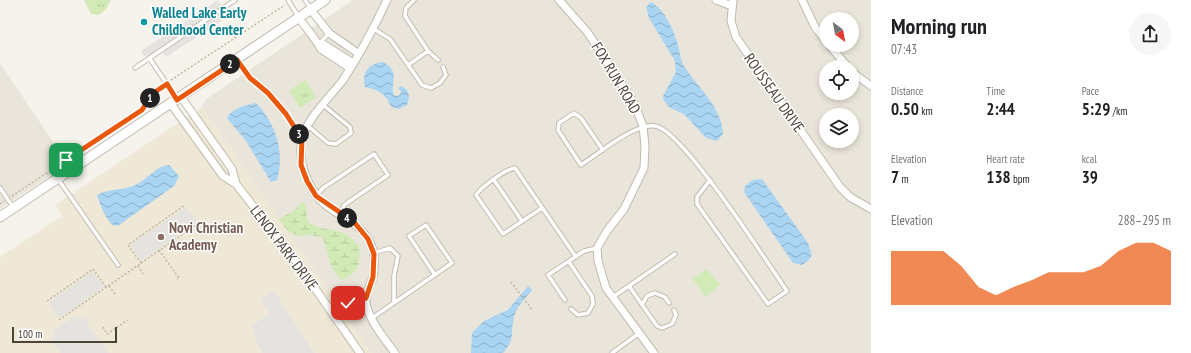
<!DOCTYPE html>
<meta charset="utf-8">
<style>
body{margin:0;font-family:"PT Sans Narrow",sans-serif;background:#f6f6f6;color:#202124;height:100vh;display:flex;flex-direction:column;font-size:15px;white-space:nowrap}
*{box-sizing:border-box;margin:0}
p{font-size:13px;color:#757577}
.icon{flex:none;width:22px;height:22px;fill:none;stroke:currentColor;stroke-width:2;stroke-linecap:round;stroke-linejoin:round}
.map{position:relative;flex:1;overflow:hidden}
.panel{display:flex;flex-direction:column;background:#fff;width:320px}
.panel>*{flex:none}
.needle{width:26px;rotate:148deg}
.controls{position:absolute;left:819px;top:12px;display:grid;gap:8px}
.controls a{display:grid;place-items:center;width:40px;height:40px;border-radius:50%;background:#fff;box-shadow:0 2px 6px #0003;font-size:20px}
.scale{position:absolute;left:12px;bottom:10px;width:105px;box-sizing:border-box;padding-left:4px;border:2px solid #4b4439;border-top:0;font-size:11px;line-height:14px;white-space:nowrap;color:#4b4439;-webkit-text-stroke:3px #fff;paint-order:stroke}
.pin{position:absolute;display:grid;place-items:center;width:34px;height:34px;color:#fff;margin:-17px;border-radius:8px;box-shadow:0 2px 6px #0006}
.km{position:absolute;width:20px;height:20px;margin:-10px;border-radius:50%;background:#222;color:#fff;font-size:11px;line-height:20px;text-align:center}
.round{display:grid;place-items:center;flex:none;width:42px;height:42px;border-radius:21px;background:#f6f6f6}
.headline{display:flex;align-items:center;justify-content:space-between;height:68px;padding:0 20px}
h1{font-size:22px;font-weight:700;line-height:30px}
.stats{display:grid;grid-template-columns:repeat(3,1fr);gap:6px;height:68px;padding:4px 20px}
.stats div{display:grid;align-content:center}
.stats b{font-size:17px;font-weight:700}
.stats small{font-size:11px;font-weight:400}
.stats p{font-size:11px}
.chart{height:112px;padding:8px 20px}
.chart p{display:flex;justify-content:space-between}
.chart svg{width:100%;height:72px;margin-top:4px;fill:#ea580c;opacity:.7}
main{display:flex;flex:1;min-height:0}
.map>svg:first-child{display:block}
</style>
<main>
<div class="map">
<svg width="871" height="353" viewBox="0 0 871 353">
<defs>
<pattern id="wetland-marsh" width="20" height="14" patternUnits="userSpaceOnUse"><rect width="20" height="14" fill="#d2eab5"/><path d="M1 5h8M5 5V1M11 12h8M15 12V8" fill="none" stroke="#b6ca9c"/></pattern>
<pattern id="park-tufts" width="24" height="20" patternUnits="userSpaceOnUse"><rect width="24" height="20" fill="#d2eab5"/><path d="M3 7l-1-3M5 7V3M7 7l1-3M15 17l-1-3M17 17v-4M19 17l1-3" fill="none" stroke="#b6ca9c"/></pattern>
<pattern id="water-waves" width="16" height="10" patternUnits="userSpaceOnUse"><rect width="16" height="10" fill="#a9d4f2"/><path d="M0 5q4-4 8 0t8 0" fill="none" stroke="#8caec5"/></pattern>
</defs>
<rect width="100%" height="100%" fill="#f6f3ec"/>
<path fill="#eae5da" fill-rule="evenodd" d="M353,0H871V353H371L202,107L205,100ZM826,19H852V45H826ZM826,67H852V93H826ZM826,115H852V141H826Z
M0,63L68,164L0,209Z"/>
<path fill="#efe8d6" d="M202,107L371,353H0V257L62,216L55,205Z"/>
<path fill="#d2eab5" d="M707,269L720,285L705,297L693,279Z"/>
<path fill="url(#wetland-marsh)" d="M302,202L305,204L308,222C323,232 334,227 347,235C352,238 356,242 359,246C361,263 359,273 342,280C329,270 328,252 323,238C298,229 300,247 279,220L280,218L294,211Z"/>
<path fill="url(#park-tufts)" d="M84,0H111L106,9L99,15L91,14Z
M305,80L316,97L300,108L289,91Z"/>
<path fill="#e5e3e0" d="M218,0L229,16L166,57L163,53L144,56L141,51Z
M186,207L197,222L141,261L130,245Z
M93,271L104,287L58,319L49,302Z
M274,291L314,353H263L258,345L252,326L270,313L261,300Z
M75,316L78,320L83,317L108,353H61L51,339L56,335L53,330Z"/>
<path fill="url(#water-waves)" d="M651,2C664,9 673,28 677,42C680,50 680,59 684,66C698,88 722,107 723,134L717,141L706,138L684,114L670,108L664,101L663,96L676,72L675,61L649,18L646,7Z
M383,62C404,72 386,90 396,96L400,95L401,91L398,88L401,86C410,90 410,97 407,105L399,109L391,107C387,94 377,89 365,87C361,73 369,63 383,62Z
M256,103C276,124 285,152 277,180L271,182L246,141L227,118C232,108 246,105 256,103Z
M169,165L179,176L174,186L119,225L115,226C106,222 100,204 97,195C109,188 125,191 137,184C149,178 156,166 169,165Z
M762,179L808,243L812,255L808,261L802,265L793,263L744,192L745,186L753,180Z
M528,286L532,290C526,298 518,305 515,314C509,331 517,338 503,353H471L472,333L484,321L508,310Z"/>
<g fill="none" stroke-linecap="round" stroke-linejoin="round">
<g stroke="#c2bbae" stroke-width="5.5">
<path id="service" d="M288,0L298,16
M305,0L311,9
M414,0L406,8L405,16L428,51L438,60
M374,29L390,39L422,85L431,88L440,83L446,75L443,67
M319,44L329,33
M150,59L177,99
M237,60L250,78L268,93L286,114L302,139
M408,65L428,51
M135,68L235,0
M308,126L328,143L336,144L351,133L350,127L323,105
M603,150L581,118L574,113L559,123L558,130L581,165C599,153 635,123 655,126C682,129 768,264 787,291L768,304L697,204V197L710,180
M58,179L118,265
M494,180L522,221
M0,188L13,207
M317,195L323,188L374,154L388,175L344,205L341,214
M542,208L503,234L476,195C481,187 506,169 515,168L576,257
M374,253L390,248L398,256L394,276V303
M569,262L592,296L593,304L588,313L578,315L571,309
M629,286L657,326L662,328L672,324L676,315L674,310
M613,297L675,254
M565,300L548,275L584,251L597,248
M642,305L647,296L655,293L665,297L669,303
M332,313L348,303L366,298
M372,318L452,263L426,225L409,236L435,275
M612,353L638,334"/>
</g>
<g stroke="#c2bbae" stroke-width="9">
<path id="minor" d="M387,0C374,28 360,54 343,80C331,96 305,120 302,140C298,160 304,177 315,194C327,212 355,218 368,239C375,249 375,265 373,277C371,284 367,290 366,297C364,315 385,339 395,353
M559,0L588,33L634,103L643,126L645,146L644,168L624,209L607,231L597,248L598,261L606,288L654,353
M716,0L732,6
M733,0L731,21L736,37L840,187L850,197L871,209
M802,0L815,27L826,41
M311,10L329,33L359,54
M299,18C306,28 315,38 321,49L350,68
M319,44H323L353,63
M829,45L848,67
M852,72L871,86
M181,97L232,169L236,184
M171,104L223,176L236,184L298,264L360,353"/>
</g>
<g stroke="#c2bbae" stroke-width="11">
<path id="tertiary" d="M0,217L325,0"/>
</g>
<path stroke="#c4b79f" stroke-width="1.5" stroke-dasharray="2 2" stroke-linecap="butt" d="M171,80L285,5
M12,196L142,110L152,94L163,86
M0,204L4,201
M159,250L179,278L177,279
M141,263L128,245L185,205
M138,266L143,274
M511,282L533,311
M109,286L115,294
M47,301L93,269L106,287
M59,320L199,223
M103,327L107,334L128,320"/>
<use href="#service" stroke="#fff" stroke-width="3.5"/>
<use href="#minor" stroke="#fff" stroke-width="7"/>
<use href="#tertiary" stroke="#fff" stroke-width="9"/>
</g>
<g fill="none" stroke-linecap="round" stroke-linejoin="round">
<g stroke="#fff" stroke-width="8">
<path id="route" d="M66,160L142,110L152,94L167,84L177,100L237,60L250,78L268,93L286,114L302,139L301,165L307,181L316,196L354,222L368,239L374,254L373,277L366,298L348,303"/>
</g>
<use href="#route" stroke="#ea580c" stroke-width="5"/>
</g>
<circle fill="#0f9aa8" stroke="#fff" stroke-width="1.5" cx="144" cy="22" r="4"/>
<circle fill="#8d6e63" stroke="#fff" stroke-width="1.5" cx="161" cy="237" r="4"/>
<g text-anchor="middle" stroke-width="3" stroke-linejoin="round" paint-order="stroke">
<g font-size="15" font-weight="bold" fill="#0d838f" stroke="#fff" text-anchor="start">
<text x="152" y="18">Walled Lake Early<tspan x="152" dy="17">Childhood Center</tspan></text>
</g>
<g font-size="15" fill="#4b4439" stroke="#fff">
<text transform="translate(616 78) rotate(59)" y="5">FOX RUN ROAD</text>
<text transform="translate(774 93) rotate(55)" y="5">ROUSSEAU DRIVE</text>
<text transform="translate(284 248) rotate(53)" y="5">LENOX PARK DRIVE</text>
</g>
<g font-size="15" font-weight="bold" fill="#785e54" stroke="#fff" text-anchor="start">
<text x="169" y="233">Novi Christian<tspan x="169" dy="17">Academy</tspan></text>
</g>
</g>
</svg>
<div class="controls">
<a><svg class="needle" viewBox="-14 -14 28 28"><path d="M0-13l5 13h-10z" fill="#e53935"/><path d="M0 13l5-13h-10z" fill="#757577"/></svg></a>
<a><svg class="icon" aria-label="locate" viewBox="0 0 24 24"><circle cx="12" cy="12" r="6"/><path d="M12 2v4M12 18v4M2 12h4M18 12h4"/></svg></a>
<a><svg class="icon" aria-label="layers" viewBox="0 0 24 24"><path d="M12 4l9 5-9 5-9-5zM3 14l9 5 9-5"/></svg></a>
</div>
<div class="scale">100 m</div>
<div class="pin" style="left:66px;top:160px;background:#1e9e55"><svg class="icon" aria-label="arrive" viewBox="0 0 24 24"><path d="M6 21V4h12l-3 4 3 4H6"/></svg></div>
<div class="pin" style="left:348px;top:303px;background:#d93025"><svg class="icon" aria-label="check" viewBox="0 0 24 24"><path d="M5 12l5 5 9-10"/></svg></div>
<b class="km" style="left:150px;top:98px">1</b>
<b class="km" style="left:230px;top:64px">2</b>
<b class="km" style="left:299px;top:134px">3</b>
<b class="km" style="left:347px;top:218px">4</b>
</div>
<section class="panel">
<div class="headline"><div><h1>Morning run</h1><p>07:43</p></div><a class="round"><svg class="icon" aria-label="share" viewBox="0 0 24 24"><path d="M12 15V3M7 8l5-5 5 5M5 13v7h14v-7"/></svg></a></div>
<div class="stats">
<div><p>Distance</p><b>0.50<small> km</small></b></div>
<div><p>Time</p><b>2:44</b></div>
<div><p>Pace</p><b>5:29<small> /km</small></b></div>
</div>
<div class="stats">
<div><p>Elevation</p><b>7<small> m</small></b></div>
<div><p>Heart rate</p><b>138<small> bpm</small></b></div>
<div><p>kcal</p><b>39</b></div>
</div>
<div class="chart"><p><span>Elevation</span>288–295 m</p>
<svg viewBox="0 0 160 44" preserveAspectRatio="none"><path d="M0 44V11L10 11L20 11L30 11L40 20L50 33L60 38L70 33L80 29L90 24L100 24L110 24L120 20L130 11L140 6L150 6L160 11V44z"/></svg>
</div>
</section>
</main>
